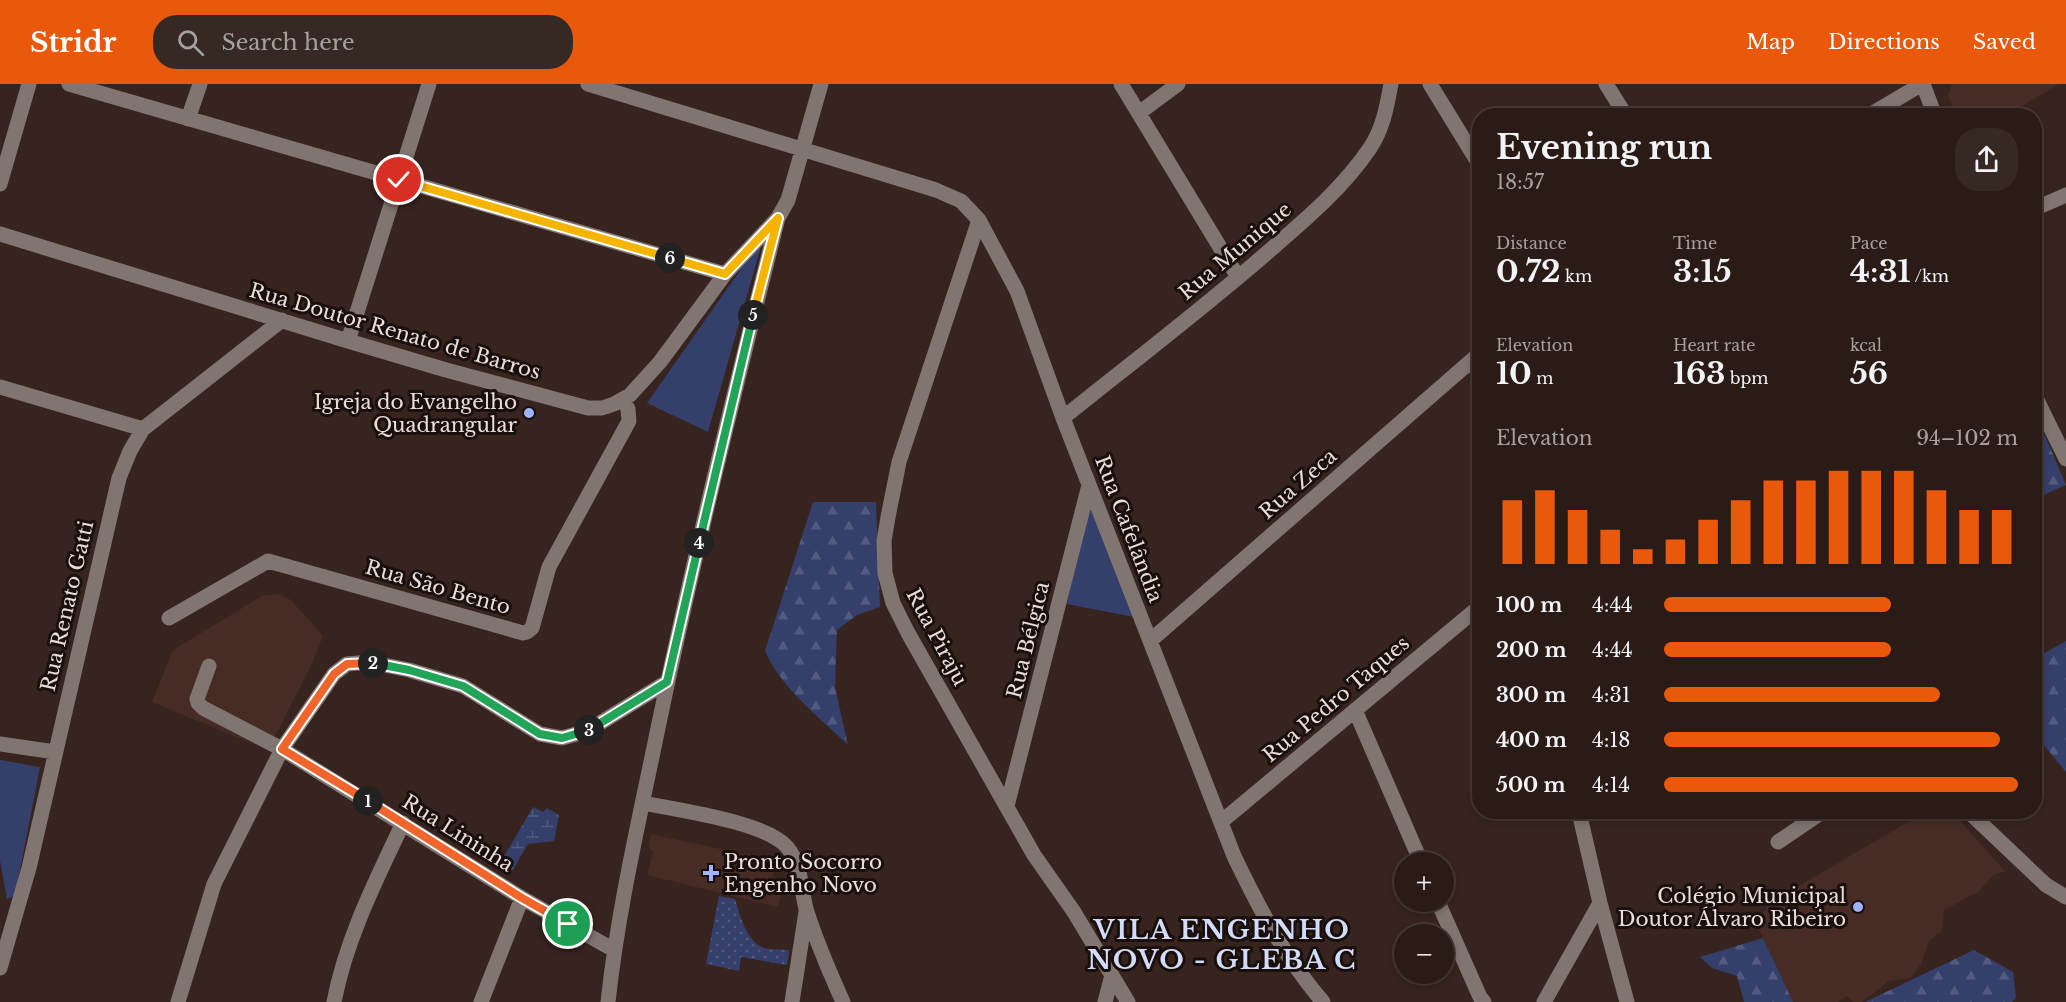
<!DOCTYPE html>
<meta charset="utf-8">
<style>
body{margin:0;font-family:"Libre Baskerville",serif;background:#362823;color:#f1f3f6;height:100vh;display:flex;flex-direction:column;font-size:22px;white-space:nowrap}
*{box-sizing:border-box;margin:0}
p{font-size:20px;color:#a5a1a1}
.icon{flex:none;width:33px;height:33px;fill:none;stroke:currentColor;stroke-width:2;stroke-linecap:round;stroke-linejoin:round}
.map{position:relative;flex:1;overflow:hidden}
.sheet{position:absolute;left:1472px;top:24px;width:570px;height:711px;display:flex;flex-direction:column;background:#2a1b16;border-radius:24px;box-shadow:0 3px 9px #0003,0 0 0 2px #463935}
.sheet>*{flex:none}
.buttons{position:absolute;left:1394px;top:768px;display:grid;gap:12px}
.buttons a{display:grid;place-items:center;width:60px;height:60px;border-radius:50%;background:#2a1b16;box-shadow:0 3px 9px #0003,0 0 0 2px #463935;font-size:30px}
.pin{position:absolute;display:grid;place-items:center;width:51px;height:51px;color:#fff;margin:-26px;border:3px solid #fff;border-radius:50%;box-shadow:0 2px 6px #0007}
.km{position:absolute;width:30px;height:30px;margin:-15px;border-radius:50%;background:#222;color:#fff;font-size:16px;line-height:30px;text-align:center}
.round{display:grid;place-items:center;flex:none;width:63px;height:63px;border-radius:24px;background:#362823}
.head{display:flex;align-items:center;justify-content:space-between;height:102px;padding:0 24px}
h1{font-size:33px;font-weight:700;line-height:45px}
.stats{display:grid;grid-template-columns:repeat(3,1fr);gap:9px;height:102px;padding:6px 24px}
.stats div{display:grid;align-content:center}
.stats b{font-size:30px;font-weight:700}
.stats small{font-size:16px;font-weight:400}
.stats p{font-size:16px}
.chart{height:168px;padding:12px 24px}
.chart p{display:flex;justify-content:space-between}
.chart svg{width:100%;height:108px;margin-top:6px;stroke:#ea580c;stroke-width:6}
ul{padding:0 24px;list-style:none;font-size:20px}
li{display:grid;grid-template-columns:96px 72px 1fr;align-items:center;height:45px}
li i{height:15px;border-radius:8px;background:#ea580c}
header{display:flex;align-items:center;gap:36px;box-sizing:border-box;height:84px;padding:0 30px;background:#ea580c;color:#fff}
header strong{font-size:28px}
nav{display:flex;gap:33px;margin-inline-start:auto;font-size:21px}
.search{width:420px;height:54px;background:#362823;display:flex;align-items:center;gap:15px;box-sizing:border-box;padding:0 21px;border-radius:24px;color:#a5a1a1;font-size:22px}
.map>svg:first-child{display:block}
</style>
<header>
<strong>Stridr</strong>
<div class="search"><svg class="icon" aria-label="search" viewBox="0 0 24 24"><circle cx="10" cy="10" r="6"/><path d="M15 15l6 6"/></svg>Search here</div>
<nav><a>Map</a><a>Directions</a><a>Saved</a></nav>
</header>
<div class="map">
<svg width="2066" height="918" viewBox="0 0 2066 918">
<defs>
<pattern id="grass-dots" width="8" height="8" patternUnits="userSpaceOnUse" patternTransform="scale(1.5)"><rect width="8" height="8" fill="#343f6c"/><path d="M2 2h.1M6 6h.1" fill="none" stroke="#525a80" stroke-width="1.8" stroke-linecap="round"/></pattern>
<pattern id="forest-firs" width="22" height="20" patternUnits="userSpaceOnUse" patternTransform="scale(1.5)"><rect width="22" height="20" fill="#343f6c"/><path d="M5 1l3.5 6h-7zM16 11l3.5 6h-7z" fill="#525a80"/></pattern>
<pattern id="wetland-marsh" width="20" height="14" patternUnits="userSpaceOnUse" patternTransform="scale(1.5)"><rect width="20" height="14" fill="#343f6c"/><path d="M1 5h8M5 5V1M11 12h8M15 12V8" fill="none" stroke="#525a80"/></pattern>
</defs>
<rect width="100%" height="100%" fill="#38241e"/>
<path fill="#462c25" d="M1952,0H2059L2005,32L1957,31L1948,12Z
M279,510L291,516L323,552L310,584L268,666L152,618L173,566L262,512Z
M1925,728H1952L2005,787L1993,791L1978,808L1944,826L1942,847L1929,857L1921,880L1911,894L1889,897L1862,918H1853L1847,912L1838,918H1793L1757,841L1768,820Z
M651,750L766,775L774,786L772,796L782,805L778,823L647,791L653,768L649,764Z"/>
<path fill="url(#grass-dots)" d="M719,812L735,815C740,831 746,857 764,864C771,866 781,865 789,866L787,881L741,873L739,887L706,880Z"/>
<path fill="url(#forest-firs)" d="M2043,347L2066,401L2034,415V351Z
M813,418H876L880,523L857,531L837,546L835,603L848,661C819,633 781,604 765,567Z
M2066,557V688L2034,649V575Z
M1763,854L1793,918H1744L1737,892L1712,884L1700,873Z
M1974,866L2013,888L2016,914L2012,918H1865Z"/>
<path fill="url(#wetland-marsh)" d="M533,723L543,728L547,724L559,731L554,757L528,760L512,787L499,781Z"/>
<path fill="#343f6c" d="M764,152L708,348L647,319Z
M1089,410L1139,534L1067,520Z
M0,676L40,683L15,812L7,815L0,777Z"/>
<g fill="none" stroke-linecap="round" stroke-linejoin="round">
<path stroke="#807571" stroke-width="15" d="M69,0L725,190
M588,0L936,106L961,117L979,136L1017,207L1063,334L1234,772C1259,824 1285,874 1323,918
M1121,0L1238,193
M1430,0L1479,80
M1606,0L1626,32
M1923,0L1935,32
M1139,29L1178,0
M1868,32L1922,0
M188,35L200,0
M0,100L29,0
M2034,125L2066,111
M979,136L899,378L888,433L884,457L885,489L893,519L908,549L1034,771L1074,828L1128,918
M0,150L348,257L446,286L588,324H602L614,320L630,311L660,278L725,190L776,136
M348,257L429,0
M1474,274L1479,296
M0,303L143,345
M2034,310L2066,375
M1063,334C1129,281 1197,229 1261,174C1300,140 1341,107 1370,64C1383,45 1387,22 1391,0
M169,534L268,477L523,549L527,548L532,544L549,483L629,337L628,325L623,316
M1150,557L1479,270
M209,582L197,615L198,619L203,624L282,665L522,814L614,866
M1355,626L1421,778
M0,660L55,668
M643,719C677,726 766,738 787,763C803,782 800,806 807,828C817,859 830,889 843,918
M1007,722L1089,401
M1579,728L1600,819L1627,918
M1969,728L2046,801L2066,813
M1221,738L1479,523
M1778,758L1822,728
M1438,818L1480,913L1484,918
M0,884L29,784L119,394L130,367L143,345L282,236
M178,918L214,800L282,665L334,590L347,580L370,578L409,586L463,602L540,650L562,654L587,647L667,598
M334,918C346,855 376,796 403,739
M481,918L522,814
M608,918C617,835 635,754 652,673C689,492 733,313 778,134L788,116L821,0
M792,918L806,828
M1105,918L1112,891
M1544,918L1600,819"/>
</g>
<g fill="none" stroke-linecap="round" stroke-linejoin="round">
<g stroke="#fff" stroke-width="12">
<path id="split-1" d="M368,717L522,814L568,840"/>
</g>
<g stroke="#fff" stroke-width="12">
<path id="split-2" d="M368,717L282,665L334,590L347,580L373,579"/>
</g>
<g stroke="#fff" stroke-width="12">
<path id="split-3" d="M373,579L409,586L463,602L540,650L562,654L589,646"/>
</g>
<g stroke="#fff" stroke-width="12">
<path id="split-4" d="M589,646L667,598L699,459"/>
</g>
<g stroke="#fff" stroke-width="12">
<path id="split-5" d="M699,459L753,231"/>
</g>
<g stroke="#fff" stroke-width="12">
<path id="split-6" d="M670,174L725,190L778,134L753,231"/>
</g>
<g stroke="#fff" stroke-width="12">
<path id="split-7" d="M399,96L670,174"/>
</g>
<use href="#split-1" stroke="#f0652b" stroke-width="8"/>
<use href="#split-2" stroke="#f0652b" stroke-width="8"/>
<use href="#split-3" stroke="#22a559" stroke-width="8"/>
<use href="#split-4" stroke="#22a559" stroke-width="8"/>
<use href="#split-5" stroke="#22a559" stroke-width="8"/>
<use href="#split-6" stroke="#f5b400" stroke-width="8"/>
<use href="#split-7" stroke="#f5b400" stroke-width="8"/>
</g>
<g fill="#9fb3fd" stroke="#19100d" stroke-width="2">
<circle cx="529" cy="329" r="6"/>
<path d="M708 780h6v6h6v6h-6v6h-6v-6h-6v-6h6z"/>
<circle cx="1858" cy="823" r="6"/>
</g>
<g text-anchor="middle" stroke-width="6" stroke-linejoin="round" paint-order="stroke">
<g font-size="20" fill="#ebddd9" stroke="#19100d">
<text transform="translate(1235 167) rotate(-40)" y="7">Rua Munique</text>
<text transform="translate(395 247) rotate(16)" y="7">Rua Doutor Renato de Barros</text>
<text transform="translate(1298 400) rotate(-41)" y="7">Rua Zeca</text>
<text transform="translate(1129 445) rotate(69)" y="7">Rua Cafelândia</text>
<text transform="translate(438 503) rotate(16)" y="7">Rua São Bento</text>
<text transform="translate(67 522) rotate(-77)" y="7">Rua Renato Gatti</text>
<text transform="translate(937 553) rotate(62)" y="7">Rua Piraju</text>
<text transform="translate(1028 556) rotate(-76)" y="7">Rua Bélgica</text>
<text transform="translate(1336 615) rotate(-40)" y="7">Rua Pedro Taques</text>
<text transform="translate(458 749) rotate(32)" y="7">Rua Lininha</text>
</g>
<g font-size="20" fill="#ebddd9" stroke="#19100d" text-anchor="end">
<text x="517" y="325">Igreja do Evangelho<tspan x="517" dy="23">Quadrangular</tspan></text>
<text x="724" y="785" text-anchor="start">Pronto Socorro<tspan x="724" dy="23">Engenho Novo</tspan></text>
<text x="1846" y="819">Colégio Municipal<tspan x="1846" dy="23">Doutor Álvaro Ribeiro</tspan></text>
</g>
<g font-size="26" font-weight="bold" letter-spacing="1.5" fill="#d2dbf7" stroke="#19100d">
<text x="1222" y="855">VILA ENGENHO<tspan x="1222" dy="30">NOVO - GLEBA C</tspan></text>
</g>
</g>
</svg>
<div class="buttons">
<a>+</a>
<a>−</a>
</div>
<div class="pin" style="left:568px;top:840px;background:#1e9e55"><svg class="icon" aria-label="arrive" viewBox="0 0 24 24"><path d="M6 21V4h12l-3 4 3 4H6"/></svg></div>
<div class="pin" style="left:399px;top:96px;background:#d93025"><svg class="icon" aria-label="check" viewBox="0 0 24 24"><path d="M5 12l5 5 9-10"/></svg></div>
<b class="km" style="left:368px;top:717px">1</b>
<b class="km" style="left:373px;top:579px">2</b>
<b class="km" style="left:589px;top:646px">3</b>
<b class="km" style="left:699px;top:459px">4</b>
<b class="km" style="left:753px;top:231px">5</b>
<b class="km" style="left:670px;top:174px">6</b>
<section class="sheet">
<div class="head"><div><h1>Evening run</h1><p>18:57</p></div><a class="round"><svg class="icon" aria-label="share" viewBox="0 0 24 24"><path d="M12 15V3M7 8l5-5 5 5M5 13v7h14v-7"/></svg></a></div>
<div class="stats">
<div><p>Distance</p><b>0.72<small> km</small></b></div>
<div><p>Time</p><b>3:15</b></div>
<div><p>Pace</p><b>4:31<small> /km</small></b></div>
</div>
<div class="stats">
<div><p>Elevation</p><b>10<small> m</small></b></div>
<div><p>Heart rate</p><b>163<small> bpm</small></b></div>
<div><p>kcal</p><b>56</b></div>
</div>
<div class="chart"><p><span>Elevation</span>94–102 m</p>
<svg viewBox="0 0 160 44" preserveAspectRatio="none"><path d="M5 44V18M15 44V14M25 44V22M35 44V30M45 44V38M55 44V34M65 44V26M75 44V18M85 44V10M95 44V10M105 44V6M115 44V6M125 44V6M135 44V14M145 44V22M155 44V22"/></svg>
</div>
<ul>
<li><b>100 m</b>4:44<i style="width:64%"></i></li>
<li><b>200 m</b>4:44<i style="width:64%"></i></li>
<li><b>300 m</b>4:31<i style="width:78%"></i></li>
<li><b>400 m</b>4:18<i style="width:95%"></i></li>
<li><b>500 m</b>4:14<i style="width:100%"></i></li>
</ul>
</section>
</div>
